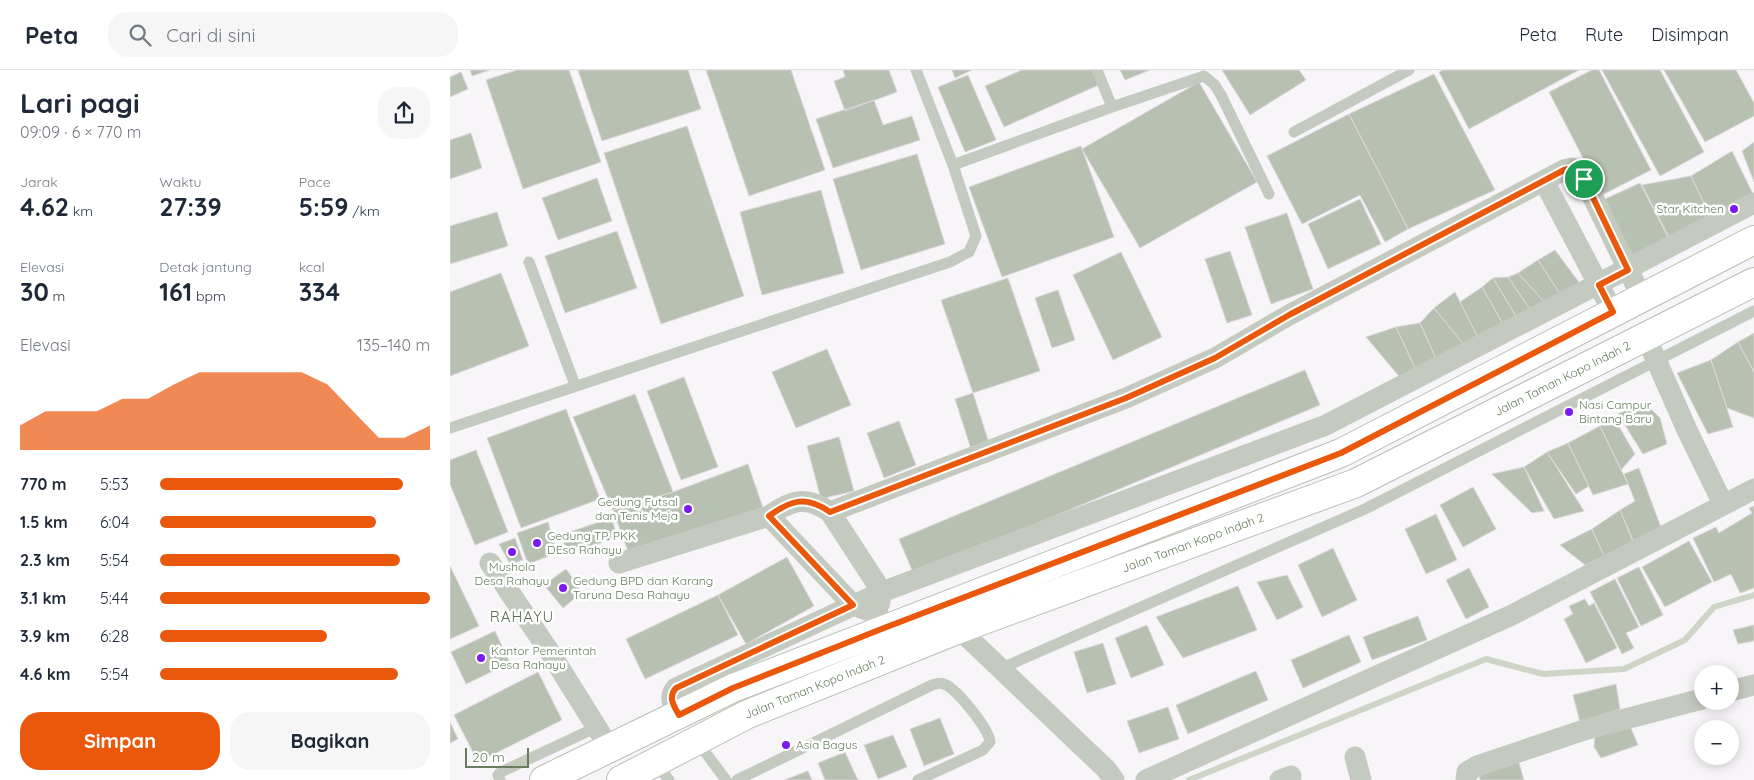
<!DOCTYPE html>
<html lang="id">
<meta charset="utf-8">
<style>
body{margin:0;font-family:Quicksand,sans-serif;background:#f6f6f7;color:#1f2937;height:100vh;display:flex;flex-direction:column;font-size:19px;white-space:nowrap}
*{box-sizing:border-box;margin:0}
p{font-size:16px;color:#747a83}
.icon{flex:none;width:28px;height:28px;fill:none;stroke:currentColor;stroke-width:2;stroke-linecap:round;stroke-linejoin:round}
.map{position:relative;flex:1;overflow:hidden}
.drawer{display:flex;flex-direction:column;background:#fff;width:450px}
.drawer>*{flex:none}
.tools{position:absolute;left:1244px;top:595px;display:grid;gap:10px}
.tools a{display:grid;place-items:center;width:45px;height:45px;border-radius:50%;background:#fff;box-shadow:0 2px 12px #0003;font-size:25px}
.scale{position:absolute;left:15px;bottom:12px;width:64px;box-sizing:border-box;padding-left:5px;border:2px solid #677d5c;border-top:0;font-size:14px;line-height:18px;white-space:nowrap;color:#677d5c;-webkit-text-stroke:4px #fff;paint-order:stroke}
.pin{position:absolute;display:grid;place-items:center;width:42px;height:42px;color:#fff;margin:-21px;border:2px solid #fff;border-radius:50%;box-shadow:0 1px 5px #0007}
.round{display:grid;place-items:center;flex:none;width:52px;height:52px;border-radius:20px;background:#f6f6f7}
.overview{display:flex;align-items:center;justify-content:space-between;height:85px;padding:0 20px}
h1{font-size:28px;font-weight:800;line-height:38px}
.metrics{display:grid;grid-template-columns:repeat(3,1fr);gap:8px;height:85px;padding:5px 20px}
.metrics div{display:grid;align-content:center}
.metrics b{font-size:25px;font-weight:800}
.metrics small{font-size:14px;font-weight:400}
.metrics p{font-size:14px}
.chart{height:140px;padding:10px 20px}
.chart p{display:flex;justify-content:space-between}
.chart svg{width:100%;height:90px;margin-top:5px;fill:#ea580c;opacity:.7}
.primary-button{display:flex;gap:10px;margin-top:auto;padding:10px 20px}
.primary-button a{flex:1;height:58px;border-radius:20px;background:#ea580c;color:#fff;font-size:20px;font-weight:800;line-height:58px;text-align:center}
.primary-button a+a{background:#f6f6f7;color:#1f2937}
ul{padding:0 20px;list-style:none;font-size:16px}
li{display:grid;grid-template-columns:80px 60px 1fr;align-items:center;height:38px}
li i{height:12px;border-radius:6px;background:#ea580c}
header{display:flex;align-items:center;gap:30px;box-sizing:border-box;height:70px;padding:0 25px;background:#fff;border-bottom:1px solid #e0e1e3}
header strong{font-size:24px}
nav{display:flex;gap:28px;margin-inline-start:auto;font-size:18px}
.search{width:350px;height:45px;background:#f6f6f7;display:flex;align-items:center;gap:12px;box-sizing:border-box;padding:0 18px;border-radius:20px;color:#747a83;font-size:19px}
main{display:flex;flex:1;min-height:0}
.map>svg:first-child{display:block}
</style>
<header>
<strong>Peta</strong>
<div class="search"><svg class="icon" aria-label="search" viewBox="0 0 24 24"><circle cx="10" cy="10" r="6"/><path d="M15 15l6 6"/></svg>Cari di sini</div>
<nav><a>Peta</a><a>Rute</a><a>Disimpan</a></nav>
</header>
<main>
<section class="drawer">
<div class="overview"><div><h1>Lari pagi</h1><p>09:09 · 6 × 770 m</p></div><a class="round"><svg class="icon" aria-label="share" viewBox="0 0 24 24"><path d="M12 15V3M7 8l5-5 5 5M5 13v7h14v-7"/></svg></a></div>
<div class="metrics">
<div><p>Jarak</p><b>4.62<small> km</small></b></div>
<div><p>Waktu</p><b>27:39</b></div>
<div><p>Pace</p><b>5:59<small> /km</small></b></div>
</div>
<div class="metrics">
<div><p>Elevasi</p><b>30<small> m</small></b></div>
<div><p>Detak jantung</p><b>161<small> bpm</small></b></div>
<div><p>kcal</p><b>334</b></div>
</div>
<div class="chart"><p><span>Elevasi</span>135–140 m</p>
<svg viewBox="0 0 160 44" preserveAspectRatio="none"><path d="M0 44V32L10 25L20 25L30 25L40 19L50 19L60 12L70 6L80 6L90 6L100 6L110 6L120 12L130 25L140 38L150 38L160 32V44z"/></svg>
</div>
<ul>
<li><b>770 m</b>5:53<i style="width:90%"></i></li>
<li><b>1.5 km</b>6:04<i style="width:80%"></i></li>
<li><b>2.3 km</b>5:54<i style="width:89%"></i></li>
<li><b>3.1 km</b>5:44<i style="width:100%"></i></li>
<li><b>3.9 km</b>6:28<i style="width:62%"></i></li>
<li><b>4.6 km</b>5:54<i style="width:88%"></i></li>
</ul>
<div class="primary-button"><a>Simpan</a><a>Bagikan</a></div>
</section>
<div class="map">
<svg width="1304" height="710" viewBox="0 0 1304 710">
<rect width="100%" height="100%" fill="#f8f5f8"/>
<g fill="none" stroke-linecap="round" stroke-linejoin="round">
<path stroke="#ced5c6" stroke-width="6" d="M739,710L1036,589L1093,604L1174,599L1235,570L1264,537L1304,525"/>
</g>
<path fill="#b8c0b2" stroke="#dad7d9" d="M20,0H40L22,6Z
M67,0H119L151,92L73,119L36,10Z
M128,0H238L251,39L152,71Z
M256,0H341L375,100L299,126Z
M393,0H439L447,22L395,41L384,11L395,7Z
M502,0H522L505,8Z
M572,0H645L651,14L554,57L535,16Z
M670,0H700L675,10Z
M772,0H849L856,10L800,45Z
M993,0H1129L1019,59L989,2Z
M1142,0H1149L1201,100L1152,125L1099,22Z
M1152,0H1210L1254,82L1210,106Z
M1214,0H1286L1304,33V46L1255,72Z
M11,2L18,19L0,27V7Z
M984,4L1045,120L958,159L899,44Z
M518,5L546,70L515,82L488,17Z
M749,12L807,112L690,178L632,79Z
M424,30L433,55L462,46L470,70L383,98L366,49Z
M899,44L958,159L935,172L910,125L852,154L817,86Z
M237,56L294,226L211,254L154,83Z
M21,63L32,98L0,109V70Z
M1304,72V112L1292,81Z
M631,76L664,167L552,207L519,117Z
M1282,81L1304,126L1263,152L1241,106Z
M467,84L495,174L411,200L383,109Z
M1241,106L1263,152L1222,173L1192,115Z
M147,108L162,151L108,170L92,128Z
M1190,113L1220,171L1183,191L1155,129Z
M371,120L394,203L312,225L290,142Z
M910,129L931,174L878,199L858,154Z
M47,142L58,176L0,194V156Z
M837,143L863,219L821,234L795,157Z
M167,161L187,218L115,243L95,186Z
M1105,180L1134,219L1114,230L1088,190Z
M780,181L802,245L777,253L755,189Z
M671,182L712,267L663,290L623,205Z
M1088,190L1114,230L1098,236L1068,203Z
M51,203L79,276L0,306V222Z
M1068,203L1098,236L1081,241L1058,207Z
M1058,207L1081,241L1070,253L1043,208Z
M558,208L590,301L523,323L491,230Z
M1043,208L1070,253L1053,254L1032,217Z
M1032,217L1053,254L1029,270L1010,232Z
M608,220L625,270L602,278L585,228Z
M1005,222L1029,270L1015,276L984,238Z
M984,238L1015,276L987,291L970,253Z
M970,253L987,291L966,300L946,257Z
M946,257L966,300L953,311L916,267Z
M1304,263V302L1288,272Z
M1288,272L1304,302V348L1277,338L1261,290Z
M377,279L401,335L346,358L322,302Z
M1261,290L1283,357L1258,364L1227,303Z
M855,300L870,335L464,505L449,469Z
M234,307L268,397L231,410L197,321Z
M523,323L539,373L521,379L505,329Z
M185,324L223,422L163,440L123,347Z
M1193,331L1210,348L1217,374L1193,384L1168,344Z
M116,339L150,429L71,458L37,368Z
M1164,348L1185,384L1171,400L1150,356Z
M449,351L466,395L434,408L417,363Z
M1150,356L1178,414L1143,425L1118,373Z
M389,367L404,421L371,429L357,376Z
M1118,373L1139,416L1126,424L1097,382Z
M26,380L58,462L25,475L0,414V390Z
M1097,382L1134,441L1104,449L1074,397Z
M298,394L313,438L179,484L163,440L223,422Z
M1074,397L1094,441L1082,443L1042,404Z
M1189,398L1213,463L1186,477L1170,440L1185,431L1174,404Z
M1023,417L1046,459L1013,477L990,435Z
M1304,436V518L1290,523L1281,504L1264,512L1243,468L1266,457L1269,463L1302,443L1299,438Z
M1170,440L1183,472L1154,486L1142,459Z
M986,444L1007,490L976,504L955,459Z
M161,448L168,467L118,484L111,465Z
M98,452L107,483L78,494L67,463Z
M1142,459L1154,486L1135,495L1110,475Z
M65,468L73,490L60,494L49,474Z
M1239,471L1262,512L1215,537L1192,497Z
M883,478L907,530L872,547L848,495Z
M337,487L364,536L296,574L268,525Z
M0,496L29,556L0,569Z
M1189,497L1213,545L1191,556L1167,508Z
M1019,498L1039,537L1016,549L996,510Z
M116,499L132,522L113,538L94,515Z
M837,505L853,537L827,550L807,512Z
M1165,509L1189,557L1176,563L1184,578L1172,584L1140,522Z
M788,516L807,560L733,588L706,547Z
M268,525L288,565L195,609L176,569Z
M1135,529L1139,536L1144,533L1167,578L1136,593L1114,549L1123,544L1119,536Z
M968,546L977,570L922,590L913,567Z
M697,555L714,595L681,608L665,568Z
M1304,555V571L1288,574L1283,560Z
M45,561L60,593L16,614L1,582Z
M899,565L911,592L853,618L841,590Z
M653,573L666,614L637,623L624,582Z
M806,601L818,630L738,664L726,635Z
M88,602L112,650L28,692L4,645Z
M1166,614L1170,639L1130,652L1123,625Z
M718,637L729,669L689,683L677,651Z
M490,648L504,684L474,696L460,659Z
M0,652L8,669L0,673Z
M1181,658L1188,675L1151,688L1144,677L1145,665Z
M443,665L457,697L428,709L414,675Z
M395,682L408,710H375L368,693Z
M1062,693H1069L1074,710H1030V702Z
M358,701L362,710H334Z"/>
<g fill="none" stroke-linecap="round" stroke-linejoin="round">
<g stroke="#b7bfb3" stroke-width="30">
<g id="secondary">
<path d="M94,710L283,618L891,383L1304,170"/>
<path id="s1" d="M171,710L298,644L509,559L906,413L1304,212"/>
</g>
</g>
<path stroke="#c4cac0" stroke-width="11" d="M647,0L662,37
M844,62L959,0
M503,95L662,37L754,6L764,14L771,25L819,124
M79,192L125,315
M0,358L500,192L519,182L526,166L503,95L466,0
M552,598L915,439L1304,241
M246,670L276,710
M206,693L219,710
M50,710L48,705L51,702L147,657
M287,710L482,615C486,614 490,612 494,614C507,619 539,659 540,672L533,680L468,710"/>
<path stroke="#c4cac0" stroke-width="21" d="M1094,111L1163,242
M1196,267L1237,360L1273,434
M380,442L676,328L765,288L839,245L1114,100L1122,98L1134,109L1192,228
M319,446C341,430 356,425 380,442L432,522L429,535
M40,493L99,581L159,677
M169,493L319,446L403,535L428,544
M509,559L656,699L664,710
M1280,621L1304,615
M229,645C223,635 218,627 226,618L432,522L876,355L1304,133
M905,687L911,710
M696,710L1062,545L1304,419
M830,710L841,706
M1016,710L1017,702L1027,696L1137,659L1252,629"/>
<use href="#secondary" stroke="#fff" stroke-width="28"/>
</g>
<g fill="none" stroke-linecap="round" stroke-linejoin="round">
<g stroke="#fff" stroke-width="10">
<path id="route" d="M1122,98L1134,109L1178,200L1149,215L1163,242L891,383L434,558L283,618L229,645C223,635 218,627 226,618L403,535L319,446C341,430 356,425 380,442L676,328L765,288L839,245L1114,100Z"/>
</g>
<use href="#route" stroke="#ea580c" stroke-width="6"/>
</g>
<g fill="#7c1af3" stroke="#fff" stroke-width="2">
<circle cx="1284" cy="139" r="5"/>
<circle cx="1119" cy="342" r="5"/>
<circle cx="238" cy="439" r="5"/>
<circle cx="87" cy="473" r="5"/>
<circle cx="62" cy="482" r="5"/>
<circle cx="113" cy="518" r="5"/>
<circle cx="31" cy="588" r="5"/>
<circle cx="336" cy="675" r="5"/>
</g>
<g text-anchor="middle" stroke-width="5" stroke-linejoin="round" paint-order="stroke">
<g font-size="12" fill="#677d5c" stroke="#fff" text-anchor="start">
<text x="1274" y="143" text-anchor="end">Star Kitchen</text>
<text x="1129" y="339">Nasi Campur<tspan x="1129" dy="14">Bintang Baru</tspan></text>
<text x="228" y="436" text-anchor="end">Gedung Futsal<tspan x="228" dy="14">dan Tenis Meja</tspan></text>
<text x="97" y="470">Gedung TP. PKK<tspan x="97" dy="14">DEsa Rahayu</tspan></text>
<text x="62" y="501" text-anchor="middle">Mushola<tspan x="62" dy="14">Desa Rahayu</tspan></text>
<text x="123" y="515">Gedung BPD dan Karang<tspan x="123" dy="14">Taruna Desa Rahayu</tspan></text>
<text x="41" y="585">Kantor Pemerintah<tspan x="41" dy="14">Desa Rahayu</tspan></text>
<text x="346" y="679">Asia Bagus</text>
</g>
<g font-size="12" fill="#677d5c" stroke="#fff">
<text dy="4" stroke="none"><textPath href="#s1" startOffset="1025">Jalan Taman Kopo Indah 2</textPath></text>
<text dy="4" stroke="none"><textPath href="#s1" startOffset="620">Jalan Taman Kopo Indah 2</textPath></text>
<text dy="4" stroke="none"><textPath href="#s1" startOffset="215">Jalan Taman Kopo Indah 2</textPath></text>
</g>
<g font-size="15" letter-spacing="1" fill="#5c6d53" stroke="#fff">
<text x="72" y="552">RAHAYU</text>
</g>
</g>
</svg>
<div class="tools">
<a>+</a>
<a>−</a>
</div>
<div class="scale">20 m</div>
<div class="pin" style="left:1134px;top:109px;background:#1e9e55"><svg class="icon" aria-label="arrive" viewBox="0 0 24 24"><path d="M6 21V4h12l-3 4 3 4H6"/></svg></div>
</div>
</main>
